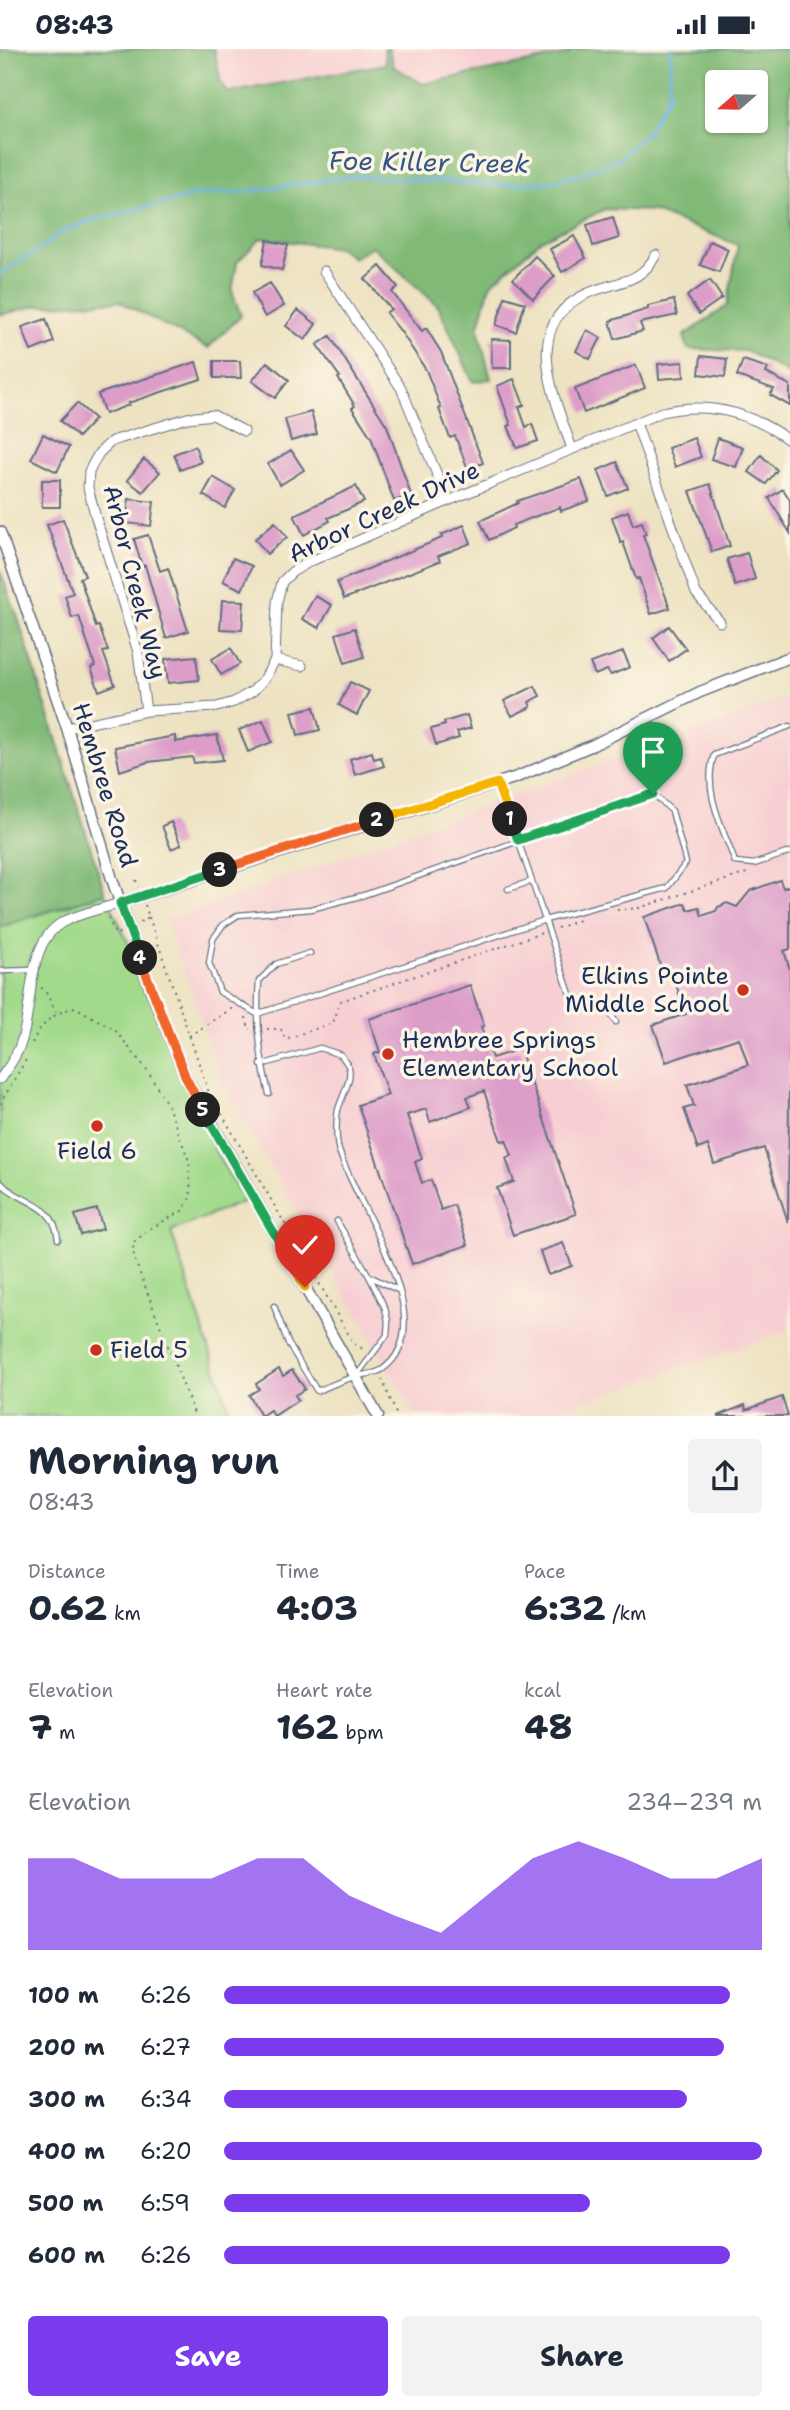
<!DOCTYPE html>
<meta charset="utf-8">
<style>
body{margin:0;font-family:"Shantell Sans",sans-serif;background:#f2f2f3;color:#1f2937;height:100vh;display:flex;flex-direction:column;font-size:26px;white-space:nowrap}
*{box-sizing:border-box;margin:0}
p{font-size:23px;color:#747a83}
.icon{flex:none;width:38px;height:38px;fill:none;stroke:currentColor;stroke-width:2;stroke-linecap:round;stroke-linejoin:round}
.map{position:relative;height:1367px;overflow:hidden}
.panel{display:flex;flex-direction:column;background:#fff;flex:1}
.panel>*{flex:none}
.needle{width:46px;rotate:250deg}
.tools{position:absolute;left:705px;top:21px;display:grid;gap:14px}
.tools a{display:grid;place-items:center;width:63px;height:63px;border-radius:7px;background:#fff;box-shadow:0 2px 5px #0004;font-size:35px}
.pin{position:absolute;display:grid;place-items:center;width:60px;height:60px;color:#fff;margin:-72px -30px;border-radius:50% 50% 50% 0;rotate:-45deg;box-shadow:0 0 7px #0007}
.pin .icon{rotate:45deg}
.km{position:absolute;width:35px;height:35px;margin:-18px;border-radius:50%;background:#222;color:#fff;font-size:19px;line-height:35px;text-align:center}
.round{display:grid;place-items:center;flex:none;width:74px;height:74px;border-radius:7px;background:#f2f2f3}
.summary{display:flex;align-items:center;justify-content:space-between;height:119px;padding:0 28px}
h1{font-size:38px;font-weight:700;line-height:52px}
.figures{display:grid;grid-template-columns:repeat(3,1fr);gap:10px;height:119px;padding:7px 28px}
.figures div{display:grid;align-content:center}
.figures b{font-size:35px;font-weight:700}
.figures small{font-size:19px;font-weight:400}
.figures p{font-size:19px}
.chart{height:196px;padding:14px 28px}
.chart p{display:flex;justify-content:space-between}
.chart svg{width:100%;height:126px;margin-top:7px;fill:#7c3aed;opacity:.7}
.cta{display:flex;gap:14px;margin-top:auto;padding:14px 28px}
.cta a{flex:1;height:80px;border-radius:7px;background:#7c3aed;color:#fff;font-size:28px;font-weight:700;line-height:80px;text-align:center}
.cta a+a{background:#f2f2f3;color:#1f2937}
ul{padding:0 28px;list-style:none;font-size:23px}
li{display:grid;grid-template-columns:112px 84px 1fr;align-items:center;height:52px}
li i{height:18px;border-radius:9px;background:#7c3aed}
.status{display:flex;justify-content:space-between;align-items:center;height:49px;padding:0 35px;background:#fff;direction:ltr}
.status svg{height:19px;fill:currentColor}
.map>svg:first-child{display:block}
</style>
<div class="status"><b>08:43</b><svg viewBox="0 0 49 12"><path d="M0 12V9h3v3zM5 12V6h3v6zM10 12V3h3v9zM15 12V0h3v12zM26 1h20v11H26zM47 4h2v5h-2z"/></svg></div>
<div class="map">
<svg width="790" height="1367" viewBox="0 0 790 1367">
<rect width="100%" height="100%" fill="#fcf5e5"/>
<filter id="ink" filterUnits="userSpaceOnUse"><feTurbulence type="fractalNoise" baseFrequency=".0143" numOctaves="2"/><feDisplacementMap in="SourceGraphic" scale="14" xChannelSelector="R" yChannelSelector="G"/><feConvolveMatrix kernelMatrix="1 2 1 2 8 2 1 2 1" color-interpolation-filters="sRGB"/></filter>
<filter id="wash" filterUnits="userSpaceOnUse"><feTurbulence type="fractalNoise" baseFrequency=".00686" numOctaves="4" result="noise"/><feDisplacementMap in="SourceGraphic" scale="28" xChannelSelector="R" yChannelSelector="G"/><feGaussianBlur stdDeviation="1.57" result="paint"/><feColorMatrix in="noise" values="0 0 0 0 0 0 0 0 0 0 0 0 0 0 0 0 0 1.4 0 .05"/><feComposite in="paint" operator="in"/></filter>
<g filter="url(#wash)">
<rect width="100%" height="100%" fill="#ede2c1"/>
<path fill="#f7cfd2" d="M196,0H592L597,24L211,69Z
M790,647V1281L542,1367H416L224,1038L166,871Z"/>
<path fill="#a2da8b" stroke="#5e8474" stroke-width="2" d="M105,844L178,1001L215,1102L245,1152L171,1182L231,1367H0V878Z"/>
<path fill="#81ba77" stroke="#4e746a" stroke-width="2" fill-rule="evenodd" d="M0,0H214L221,34L227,44L386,15L384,0H389L393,17L423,35L569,5L568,0H790V325L746,302L688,300L684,287L727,257L738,196L652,162L605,160L541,191L490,236L478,280L491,330L473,333L438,257L372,197L353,209L340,199L261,189L237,213L232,242L241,267L208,299L119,252L35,257L0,266V166L3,164L0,155ZM718,33H756V72H718Z
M0,522L18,569L105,844L0,878Z"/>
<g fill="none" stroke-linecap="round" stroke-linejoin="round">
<path stroke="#67b0de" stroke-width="3.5" d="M0,224L39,201L59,184L96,170L201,145L243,143L355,127L499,136L549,133L587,123L620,109L647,83L669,46L671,0"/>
</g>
<g id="blocks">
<path fill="#dd9dc9" d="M613,168L619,189L593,197L587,176Z
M574,187L586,209L562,223L550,200Z
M267,191L288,196L282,221L262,216Z
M710,192L728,200L719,223L700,216Z
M535,207L555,227L533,250L513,230Z
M380,217L398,238L392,243L422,282L426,279L441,303L483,414L468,420L455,387L450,389L439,360L441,359L426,321L402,284L386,264L391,260L365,230Z
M710,231L722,249L699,265L687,247Z
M270,234L284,257L265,268L252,244Z
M505,248L525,254L516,283L496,276Z
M674,251L677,266L640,274L643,282L615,290L610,272L648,260V257Z
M298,261L316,275L305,291L286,277Z
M46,270L54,293L31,302L22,278Z
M587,281L601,289L590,310L576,302Z
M330,287L387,377L411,446L394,452L371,388L352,359L355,357L338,329L340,328L317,296Z
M491,290L511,291V319H492Z
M701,307L727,310L725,328L699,325Z
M743,311L768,319L766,324L790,336V357L770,346L774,340L737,327Z
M214,312H240L241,329H214Z
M196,313L201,330L128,354L129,356L105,365L98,345Z
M267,313L289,331L275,349L252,332Z
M683,313L684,328L659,330L658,315Z
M636,316L645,339L584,364L575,340Z
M514,330L524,356L519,358L526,378L532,375L538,392L517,399L508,377L511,376L497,337Z
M77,354L95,370L78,388L60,372Z
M311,363L317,385L291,392L285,370Z
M43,385L69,398L57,423L31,410Z
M694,389L701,408L675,418L668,399Z
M718,389L743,398L736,418L711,410Z
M195,397L201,413L180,421L174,405Z
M291,401L304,421L280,436L268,415Z
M761,406L777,421L766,435L749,423Z
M144,410L160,423L143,443L127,431Z
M617,413L628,439L608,447L598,421Z
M213,428L235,441L225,459L203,446Z
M581,430L589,452L561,462L560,458L513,476L514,479L489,491L480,472L518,454L517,452Z
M42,431H60V458H42Z
M710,435L730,497L712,503L690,442Z
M356,437L364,453L328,469L330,472L304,486L294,466Z
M783,440L790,451V484L769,449Z
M129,450L154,453L151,477L126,474Z
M628,462L633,476L642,473L646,485L643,486L670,559L651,565L639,529L636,530L623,493L621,494L612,468Z
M63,470L85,527L80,529L96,578L99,577L108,602L103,603L115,636L99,642L91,619L95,617L79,567L72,569L65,547L73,544L47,476Z
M275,473L287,488L267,505L255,490Z
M464,476L471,494L438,507L440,512L344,550L337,533L442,489L441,486Z
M148,486L160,522L168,519L188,582L166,589L145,516L142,517L134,490Z
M747,504L755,530L735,537L727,510Z
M233,509L252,517L242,541L223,532Z
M315,547L332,556L319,579L302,570Z
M222,551L244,552L242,581L220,580Z
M669,577L686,600L669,612L653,589Z
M355,579L364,608L345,614L336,585Z
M231,599L240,615L221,626L212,610Z
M623,603L630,618L611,626L607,621L595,626L590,614Z
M196,607L199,631L168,634L165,610Z
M350,633L369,642L357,666L339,656Z
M535,637L540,647L529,653L531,658L512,667L504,652Z
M314,658L320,681L298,686L292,663Z
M467,666L471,679L457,683L459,689L436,696L431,680L445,676L444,673Z
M263,671L272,693L248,703L239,681Z
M217,686L223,711L194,714L192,708L148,713L120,722L115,698L175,687V693Z
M372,703L374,710L381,708L384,717L355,726L350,710Z
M171,773L181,796L171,800L162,777Z
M780,831L783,839L790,837V900L784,902L790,921L788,1173L764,1099L714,1115L708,1096L698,1100L684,1060L694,1057L687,1036L748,1016L739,989L666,1013L653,976L686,965L671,921L663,924L644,868L685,854L688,861L699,858L702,867L716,862L718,858L727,854L737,858L750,842Z
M470,936L484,977L481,978L492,1009L520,1000L576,1165L513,1186L497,1139L514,1133L506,1109L512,1107L506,1091L501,1092L484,1042L467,1048L471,1058L430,1073L426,1060L407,1066L422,1110L415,1113L422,1134L431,1131L441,1161L454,1156L468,1196L412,1215L358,1056L388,1046L374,1005L380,1003L369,970Z
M97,1160L103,1180L81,1186L75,1166Z
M563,1194L572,1217L548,1226L540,1202Z
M279,1320L283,1327L292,1321L305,1340L295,1346L298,1351L274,1367L270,1361L261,1367L249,1346L259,1340L256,1335Z
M782,1348L788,1367H718L745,1356L746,1361Z"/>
</g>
</g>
<g filter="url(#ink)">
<use href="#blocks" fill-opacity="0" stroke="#646e81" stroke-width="2"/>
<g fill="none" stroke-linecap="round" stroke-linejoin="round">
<g stroke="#646e81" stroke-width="7">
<path id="service" d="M790,677L714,706C702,742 723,779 735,813L754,815L790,803
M498,736L518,791L573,954L604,956L616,973
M653,745L672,762L686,814L667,839L545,871L257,965L220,943L209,914L213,890L223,876L238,866L311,860L364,846Z
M508,840L532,832
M0,922L33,921
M261,1016L320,999L341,1006C343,1009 348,1015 349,1019C352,1032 341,1049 338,1061C336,1071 336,1088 338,1098C352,1152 446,1274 383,1320C376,1325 366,1325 358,1327C344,1330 330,1337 317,1342L288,1294L274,1257
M269,1045C259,1007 256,971 259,932L276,915L310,904
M0,1133C21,1156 54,1152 58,1190
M337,1172L369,1227L385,1259L388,1272L387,1286L357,1326
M371,1228L398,1241"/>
</g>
<g stroke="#646e81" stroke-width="11">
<path id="minor" d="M324,222L401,339L448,452
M636,374L696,544L720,573
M572,400C553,343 516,267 599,240C626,231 641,232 656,206
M275,611L302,617
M146,662L138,603L96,469L88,439L89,422L99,404L112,392L187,369L213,366L244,382
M67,679L146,662L217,658L234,653L253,642L265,629L275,611L277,553L282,533L292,523L309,513L448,452L662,363C709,352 752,364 790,392
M0,1030C10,1016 19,1004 23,987C33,952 27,893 63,873C80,864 102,860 120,854"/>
</g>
<g stroke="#646e81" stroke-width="13">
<path id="tertiary" d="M0,483L67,679L112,830L150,938L186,1029L378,1367
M120,854L517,728L593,696L700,643L790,608"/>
</g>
<path stroke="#646e81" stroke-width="2" stroke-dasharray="2 5" stroke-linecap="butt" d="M136,831L138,838
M617,861L639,859L750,823
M149,868L208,1041L354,1295L365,1301
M108,869L116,886L120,883
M140,873L149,868L145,856
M557,879L582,870
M41,939L44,940L56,963
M246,968L249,980H251
M267,980H281L285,990L333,974L341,952L542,884
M189,987L231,960L235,962
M32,994C43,972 53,965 75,958L115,981L147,1021L168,1057L189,1112L191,1148L182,1162L151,1179L133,1194L134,1209L195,1367
M0,1055L27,1009
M382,1330L397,1367"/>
<use href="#service" stroke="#fff" stroke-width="4.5"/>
<use href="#minor" stroke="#fff" stroke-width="9"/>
<use href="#tertiary" stroke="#fff" stroke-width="10"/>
</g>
</g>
<g fill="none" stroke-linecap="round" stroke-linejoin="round" filter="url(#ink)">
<g stroke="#fff" stroke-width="14">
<path id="split-1" d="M510,770L518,791L653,745"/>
</g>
<g stroke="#fff" stroke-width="14">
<path id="split-2" d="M377,771L497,734L510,770"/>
</g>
<g stroke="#fff" stroke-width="14">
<path id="split-3" d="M220,821L377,771"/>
</g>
<g stroke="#fff" stroke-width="14">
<path id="split-4" d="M140,909L120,854L220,821"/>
</g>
<g stroke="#fff" stroke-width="14">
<path id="split-5" d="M140,909L186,1029L203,1061"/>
</g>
<g stroke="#fff" stroke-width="14">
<path id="split-6" d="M203,1061L285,1203"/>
</g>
<g stroke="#fff" stroke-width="14">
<path id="split-7" d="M285,1203L305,1238"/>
</g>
<use href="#split-1" stroke="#22a559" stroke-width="9"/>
<use href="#split-2" stroke="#f5b400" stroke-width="9"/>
<use href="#split-3" stroke="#f0652b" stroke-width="9"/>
<use href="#split-4" stroke="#22a559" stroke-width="9"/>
<use href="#split-5" stroke="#f0652b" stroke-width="9"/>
<use href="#split-6" stroke="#22a559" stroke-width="9"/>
<use href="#split-7" stroke="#f5b400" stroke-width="9"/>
</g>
<g fill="#c8321e" stroke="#fcf5e5" stroke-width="2.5">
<circle cx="743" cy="941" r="7"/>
<circle cx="388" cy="1005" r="7"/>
<circle cx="97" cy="1077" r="7"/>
<circle cx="96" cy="1301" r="7"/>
</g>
<g text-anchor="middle" stroke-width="7" stroke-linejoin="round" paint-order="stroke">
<g font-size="24" fill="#1b2f5e" stroke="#fcf5e5">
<text transform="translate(384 463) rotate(-25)" y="8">Arbor Creek Drive</text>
<text transform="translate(135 533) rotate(76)" y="8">Arbor Creek Way</text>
<text transform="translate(105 736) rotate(73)" y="8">Hembree Road</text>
</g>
<g font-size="24" fill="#1b2f5e" stroke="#fcf5e5" text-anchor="start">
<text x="729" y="935" text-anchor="end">Elkins Pointe<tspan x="729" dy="28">Middle School</tspan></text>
<text x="402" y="999">Hembree Springs<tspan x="402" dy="28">Elementary School</tspan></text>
<text x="97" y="1110" text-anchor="middle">Field 6</text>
<text x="110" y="1309">Field 5</text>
</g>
<g font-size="26" font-style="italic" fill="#325684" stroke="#fcf5e5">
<text transform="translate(429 113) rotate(1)" y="9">Foe Killer Creek</text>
</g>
</g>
</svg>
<div class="tools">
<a><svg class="needle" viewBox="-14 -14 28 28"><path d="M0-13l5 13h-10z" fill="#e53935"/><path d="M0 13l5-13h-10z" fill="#747a83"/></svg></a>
</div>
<div class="pin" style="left:653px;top:745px;background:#1e9e55"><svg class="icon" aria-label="arrive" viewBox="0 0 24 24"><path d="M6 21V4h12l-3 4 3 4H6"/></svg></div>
<div class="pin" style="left:305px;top:1238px;background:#d93025"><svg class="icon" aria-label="check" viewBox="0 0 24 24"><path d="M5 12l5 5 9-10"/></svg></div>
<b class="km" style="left:510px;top:770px">1</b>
<b class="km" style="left:377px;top:771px">2</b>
<b class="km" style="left:220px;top:821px">3</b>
<b class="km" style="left:140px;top:909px">4</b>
<b class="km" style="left:203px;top:1061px">5</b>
</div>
<section class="panel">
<div class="summary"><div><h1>Morning run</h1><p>08:43</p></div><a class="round"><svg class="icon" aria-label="share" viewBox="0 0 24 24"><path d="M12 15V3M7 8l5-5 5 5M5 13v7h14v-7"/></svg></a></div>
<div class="figures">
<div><p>Distance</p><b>0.62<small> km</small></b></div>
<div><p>Time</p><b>4:03</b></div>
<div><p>Pace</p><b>6:32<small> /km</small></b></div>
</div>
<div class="figures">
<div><p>Elevation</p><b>7<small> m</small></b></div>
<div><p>Heart rate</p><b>162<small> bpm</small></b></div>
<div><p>kcal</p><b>48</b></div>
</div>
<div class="chart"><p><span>Elevation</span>234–239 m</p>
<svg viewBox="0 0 160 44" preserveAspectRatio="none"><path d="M0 44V12L10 12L20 19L30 19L40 19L50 12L60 12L70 25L80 32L90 38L100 25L110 12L120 6L130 12L140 19L150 19L160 12V44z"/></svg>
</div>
<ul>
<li><b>100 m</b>6:26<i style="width:94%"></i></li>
<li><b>200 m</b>6:27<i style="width:93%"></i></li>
<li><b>300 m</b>6:34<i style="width:86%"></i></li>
<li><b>400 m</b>6:20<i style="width:100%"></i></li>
<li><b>500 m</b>6:59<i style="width:68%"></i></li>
<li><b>600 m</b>6:26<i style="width:94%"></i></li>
</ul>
<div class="cta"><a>Save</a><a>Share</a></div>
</section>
